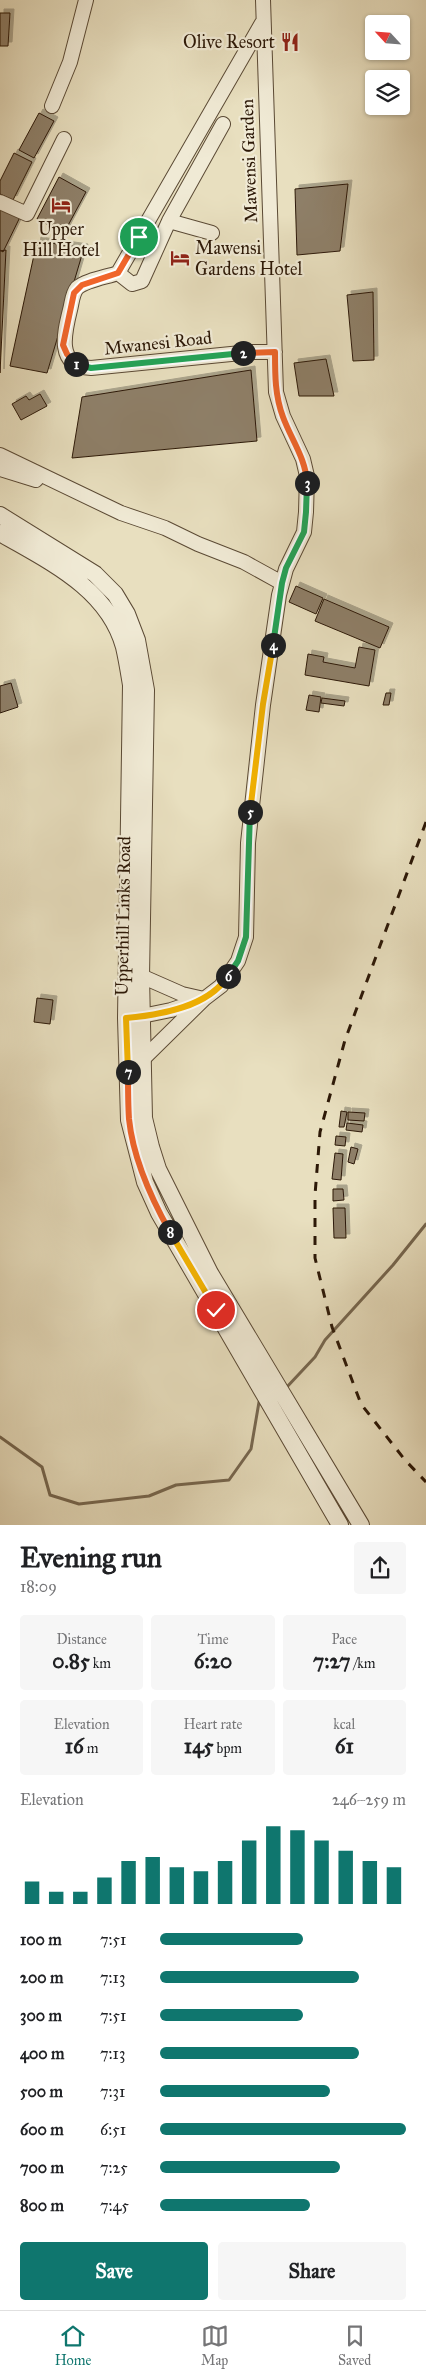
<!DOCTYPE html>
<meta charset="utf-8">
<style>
body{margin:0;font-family:"IM FELL Great Primer",serif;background:#f6f6f6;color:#202124;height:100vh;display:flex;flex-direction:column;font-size:19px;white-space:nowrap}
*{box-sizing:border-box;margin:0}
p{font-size:16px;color:#757577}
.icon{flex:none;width:28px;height:28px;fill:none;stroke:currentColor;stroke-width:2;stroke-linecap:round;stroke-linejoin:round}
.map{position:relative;height:1525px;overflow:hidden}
.side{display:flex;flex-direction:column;background:#fff;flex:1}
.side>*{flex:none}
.needle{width:32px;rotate:296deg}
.fabs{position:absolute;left:365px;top:15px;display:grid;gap:10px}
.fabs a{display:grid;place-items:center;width:45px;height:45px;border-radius:5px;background:#fff;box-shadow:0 1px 4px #0004;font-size:25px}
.pin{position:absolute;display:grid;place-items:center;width:42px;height:42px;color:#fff;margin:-21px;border:2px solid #fff;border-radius:50%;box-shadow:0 1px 5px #0007}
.km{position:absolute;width:25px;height:25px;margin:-12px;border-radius:50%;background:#222;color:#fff;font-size:14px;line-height:25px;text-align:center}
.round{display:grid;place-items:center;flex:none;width:52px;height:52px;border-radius:5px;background:#f6f6f6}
.summary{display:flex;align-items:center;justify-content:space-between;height:85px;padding:0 20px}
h1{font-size:28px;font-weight:700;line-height:38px}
.metrics{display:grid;grid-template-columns:repeat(3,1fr);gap:8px;height:85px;padding:5px 20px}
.metrics div{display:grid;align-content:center;border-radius:5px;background:#f6f6f6;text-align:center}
.metrics b{font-size:21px;font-weight:700}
.metrics small{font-size:14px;font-weight:400}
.metrics p{font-size:14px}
.chart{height:140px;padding:10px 20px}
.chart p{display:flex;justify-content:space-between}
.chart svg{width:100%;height:90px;margin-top:5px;stroke:#0f766e;stroke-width:6}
.action{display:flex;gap:10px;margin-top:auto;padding:10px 20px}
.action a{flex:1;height:58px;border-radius:5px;background:#0f766e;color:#fff;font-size:20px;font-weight:700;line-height:58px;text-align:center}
.action a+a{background:#f6f6f6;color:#202124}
ul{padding:0 20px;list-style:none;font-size:16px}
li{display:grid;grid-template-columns:80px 60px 1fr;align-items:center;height:38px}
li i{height:12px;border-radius:6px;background:#0f766e}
.menu{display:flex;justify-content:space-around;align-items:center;height:70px;border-top:1px solid #e0e0e0;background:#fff;font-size:14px;color:#757577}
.menu a{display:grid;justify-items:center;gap:2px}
.menu .active{color:#0f766e}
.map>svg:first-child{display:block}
</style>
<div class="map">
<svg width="426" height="1525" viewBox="0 0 426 1525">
<defs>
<filter id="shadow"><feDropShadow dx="4" dy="-4" stdDeviation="0" flood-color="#0004"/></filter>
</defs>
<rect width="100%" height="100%" fill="#e8dfbf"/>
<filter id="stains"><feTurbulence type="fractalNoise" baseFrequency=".004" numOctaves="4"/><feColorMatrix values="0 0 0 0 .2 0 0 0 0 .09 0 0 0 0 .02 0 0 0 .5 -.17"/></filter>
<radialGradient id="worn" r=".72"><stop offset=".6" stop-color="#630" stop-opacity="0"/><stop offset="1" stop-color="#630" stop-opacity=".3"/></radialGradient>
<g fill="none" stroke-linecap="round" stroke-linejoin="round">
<path stroke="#766750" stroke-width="3" d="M285,1389L315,1357L325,1340L393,1265L426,1224
M0,1437L42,1467L50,1495L79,1504L149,1496L176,1485L229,1480L251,1449L259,1402L262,1400"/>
</g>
<path fill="#8e7f67" stroke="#2c1807" filter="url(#shadow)" d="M0,13H10L8,46H0Z
M39,113L54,121L34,158L19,150Z
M14,153L32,162L13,200L0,194V181Z
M59,177L86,192L64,233L37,219Z
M348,184L340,251L297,255L295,189Z
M0,205L21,215L3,252L0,250Z
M37,241L84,248L47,373L10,366Z
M6,250L0,373V251Z
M373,292L374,360L353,361L347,295Z
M326,359L334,396H299L294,363Z
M251,370L257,441L72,458L82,397Z
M40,394L47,406L21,420L12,404L26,396L29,400Z
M296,586L323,598L316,614L289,602Z
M324,599L389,627L380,648L315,621Z
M359,647L375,650L369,686L305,675L308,654L324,657L323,662L355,668Z
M11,683L18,707L0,713V686Z
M386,693H391L389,705H383Z
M309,695L321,697L319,712L306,710Z
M322,698L345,701L344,706L321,703Z
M37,998L53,1000L50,1024L34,1022Z
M341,1111L347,1112L344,1127H339Z
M348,1112L365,1113L364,1121L348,1120Z
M347,1123L363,1125L362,1132L346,1130Z
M336,1136L346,1137L345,1146L335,1145Z
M351,1147L358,1149L354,1164L348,1162Z
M335,1153L343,1154L341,1180L332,1179Z
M333,1189H343L344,1200L333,1201Z
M333,1208H345L346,1238H334Z"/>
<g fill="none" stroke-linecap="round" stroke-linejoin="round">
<g stroke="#5b4a35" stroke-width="16">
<path id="minor" d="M52,106L70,62L86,0
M0,202L27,214L64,139
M169,221L212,233
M118,273C107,277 86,280 77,288C72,294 72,303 70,310C64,334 56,366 91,368L251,352H275
M118,273L262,23
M118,273L132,284L142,281L169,221L223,124
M0,455L121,513L165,528L198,544L244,562L282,583
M0,469L36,480
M132,975L141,976L182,994L204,999
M132,1018L171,1010L201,1000
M143,1059L204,999L221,986L238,961L246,937L248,843L263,705L279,595L286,569L304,532L306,512L307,476L303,459L283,416L276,392L263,0"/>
</g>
<g stroke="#5b4a35" stroke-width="18">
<path id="tertiary" d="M0,515L95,574L115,594L127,614L137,640L146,690L141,976L144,1118L151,1147L158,1169L210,1273L361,1525
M0,533C48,561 108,588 124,647C127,660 129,673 131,685L126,1018L129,1120L145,1182L159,1213L340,1525"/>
</g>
<use href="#minor" stroke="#f0ead5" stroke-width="14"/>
<use href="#tertiary" stroke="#f0ead5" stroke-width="16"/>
<path stroke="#2c1807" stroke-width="3" stroke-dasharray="9 9" stroke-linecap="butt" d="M426,822L345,1040L320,1132L315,1195V1258L332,1327L361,1404L405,1460L426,1482"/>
</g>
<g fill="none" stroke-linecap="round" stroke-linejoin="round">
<g stroke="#fff" stroke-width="10">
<path id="split-1" d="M76,364L67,354L63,345L74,293L82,285L118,273L139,237"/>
</g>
<g stroke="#fff" stroke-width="10">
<path id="split-2" d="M76,364L91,368L243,353"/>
</g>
<g stroke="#fff" stroke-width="10">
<path id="split-3" d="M243,353L275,352C275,375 275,396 283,417C291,439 306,459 307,483"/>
</g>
<g stroke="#fff" stroke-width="10">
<path id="split-4" d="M273,645L282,583L286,568L304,532L306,512L307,483"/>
</g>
<g stroke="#fff" stroke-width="10">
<path id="split-5" d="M250,812L263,704L273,645"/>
</g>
<g stroke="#fff" stroke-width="10">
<path id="split-6" d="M228,976L238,961L246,937L250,812"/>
</g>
<g stroke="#fff" stroke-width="10">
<path id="split-7" d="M128,1072L126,1018C161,1015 208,1007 228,976"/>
</g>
<g stroke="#fff" stroke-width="10">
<path id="split-8" d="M128,1072C128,1088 128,1104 129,1119C133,1158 151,1198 170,1232"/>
</g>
<g stroke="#fff" stroke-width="10">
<path id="split-9" d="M170,1232L216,1310"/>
</g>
<use href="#split-1" stroke="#f0652b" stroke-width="6"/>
<use href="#split-2" stroke="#22a559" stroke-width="6"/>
<use href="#split-3" stroke="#f0652b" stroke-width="6"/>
<use href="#split-4" stroke="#22a559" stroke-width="6"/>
<use href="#split-5" stroke="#f5b400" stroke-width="6"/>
<use href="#split-6" stroke="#22a559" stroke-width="6"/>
<use href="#split-7" stroke="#f5b400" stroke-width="6"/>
<use href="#split-8" stroke="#f0652b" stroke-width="6"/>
<use href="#split-9" stroke="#f5b400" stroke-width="6"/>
</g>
<defs>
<g id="restaurant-bare" transform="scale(1.5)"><path d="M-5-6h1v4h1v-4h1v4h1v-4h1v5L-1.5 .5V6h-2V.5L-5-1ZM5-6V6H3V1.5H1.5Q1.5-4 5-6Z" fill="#8f2418" stroke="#f0ead5" stroke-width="2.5" paint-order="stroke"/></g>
<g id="hotel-bare" transform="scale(1.5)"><path d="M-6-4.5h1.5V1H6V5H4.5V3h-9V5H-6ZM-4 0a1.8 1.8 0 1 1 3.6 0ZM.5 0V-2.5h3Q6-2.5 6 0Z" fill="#8f2418" stroke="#f0ead5" stroke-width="2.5" paint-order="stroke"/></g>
</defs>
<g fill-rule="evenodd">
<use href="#restaurant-bare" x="290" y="42"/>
<use href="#hotel-bare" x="61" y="205"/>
<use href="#hotel-bare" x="180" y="258"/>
</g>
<g text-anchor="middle" stroke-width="4.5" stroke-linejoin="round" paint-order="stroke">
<g font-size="18" fill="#2c1807" stroke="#f0ead5" text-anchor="end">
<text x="275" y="48">Olive Resort</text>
<text x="61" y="235" text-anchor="middle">Upper<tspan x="61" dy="21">Hill Hotel</tspan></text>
<text x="195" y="254" text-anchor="start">Mawensi<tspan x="195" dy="21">Gardens Hotel</tspan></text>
</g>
<g font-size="18" fill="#2c1807" stroke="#f0ead5">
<text transform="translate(249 161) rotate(-92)" y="6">Mawensi Garden</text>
<text transform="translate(158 343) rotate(-6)" y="6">Mwanesi Road</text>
<text transform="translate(123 916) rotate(-89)" y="6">Upperhill Links Road</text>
</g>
</g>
<rect width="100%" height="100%" filter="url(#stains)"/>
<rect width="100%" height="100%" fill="url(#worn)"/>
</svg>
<div class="fabs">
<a><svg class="needle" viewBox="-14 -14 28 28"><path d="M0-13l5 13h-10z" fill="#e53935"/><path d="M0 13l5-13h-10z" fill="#757577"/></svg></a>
<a><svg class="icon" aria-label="layers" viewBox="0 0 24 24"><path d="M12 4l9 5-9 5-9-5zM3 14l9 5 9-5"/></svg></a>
</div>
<div class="pin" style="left:139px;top:237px;background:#1e9e55"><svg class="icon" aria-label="arrive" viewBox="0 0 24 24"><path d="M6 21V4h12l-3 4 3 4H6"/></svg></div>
<div class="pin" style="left:216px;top:1310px;background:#d93025"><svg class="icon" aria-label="check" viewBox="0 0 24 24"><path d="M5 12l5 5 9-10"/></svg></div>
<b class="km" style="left:76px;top:364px">1</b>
<b class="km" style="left:243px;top:353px">2</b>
<b class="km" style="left:307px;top:483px">3</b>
<b class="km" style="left:273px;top:645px">4</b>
<b class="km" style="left:250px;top:812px">5</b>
<b class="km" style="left:228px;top:976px">6</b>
<b class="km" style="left:128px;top:1072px">7</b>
<b class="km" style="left:170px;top:1232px">8</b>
</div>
<section class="side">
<div class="summary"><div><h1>Evening run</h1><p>18:09</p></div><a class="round"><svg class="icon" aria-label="share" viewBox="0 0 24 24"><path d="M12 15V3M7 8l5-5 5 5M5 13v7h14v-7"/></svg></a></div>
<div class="metrics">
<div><p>Distance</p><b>0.85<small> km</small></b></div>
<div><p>Time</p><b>6:20</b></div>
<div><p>Pace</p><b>7:27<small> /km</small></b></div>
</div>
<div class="metrics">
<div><p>Elevation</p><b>16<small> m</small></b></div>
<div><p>Heart rate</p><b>145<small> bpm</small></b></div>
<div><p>kcal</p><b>61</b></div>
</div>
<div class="chart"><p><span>Elevation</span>246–259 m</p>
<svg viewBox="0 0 160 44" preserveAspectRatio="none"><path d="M5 44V33M15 44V38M25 44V38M35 44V31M45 44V23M55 44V21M65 44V26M75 44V28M85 44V23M95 44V13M105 44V6M115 44V8M125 44V13M135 44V18M145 44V23M155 44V26"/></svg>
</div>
<ul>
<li><b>100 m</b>7:51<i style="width:58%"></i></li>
<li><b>200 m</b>7:13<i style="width:81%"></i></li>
<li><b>300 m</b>7:51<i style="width:58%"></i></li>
<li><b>400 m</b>7:13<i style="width:81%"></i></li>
<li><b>500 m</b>7:31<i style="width:69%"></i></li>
<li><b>600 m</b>6:51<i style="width:100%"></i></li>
<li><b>700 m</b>7:25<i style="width:73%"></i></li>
<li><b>800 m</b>7:45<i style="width:61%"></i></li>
</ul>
<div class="action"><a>Save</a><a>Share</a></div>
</section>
<nav class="menu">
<a class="active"><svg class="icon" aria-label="home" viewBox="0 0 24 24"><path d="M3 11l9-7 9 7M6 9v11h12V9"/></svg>Home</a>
<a><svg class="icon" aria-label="map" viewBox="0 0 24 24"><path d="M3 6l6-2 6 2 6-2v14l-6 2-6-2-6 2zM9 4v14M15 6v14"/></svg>Map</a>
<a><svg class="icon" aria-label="saved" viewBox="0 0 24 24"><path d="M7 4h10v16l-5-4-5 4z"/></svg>Saved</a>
</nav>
